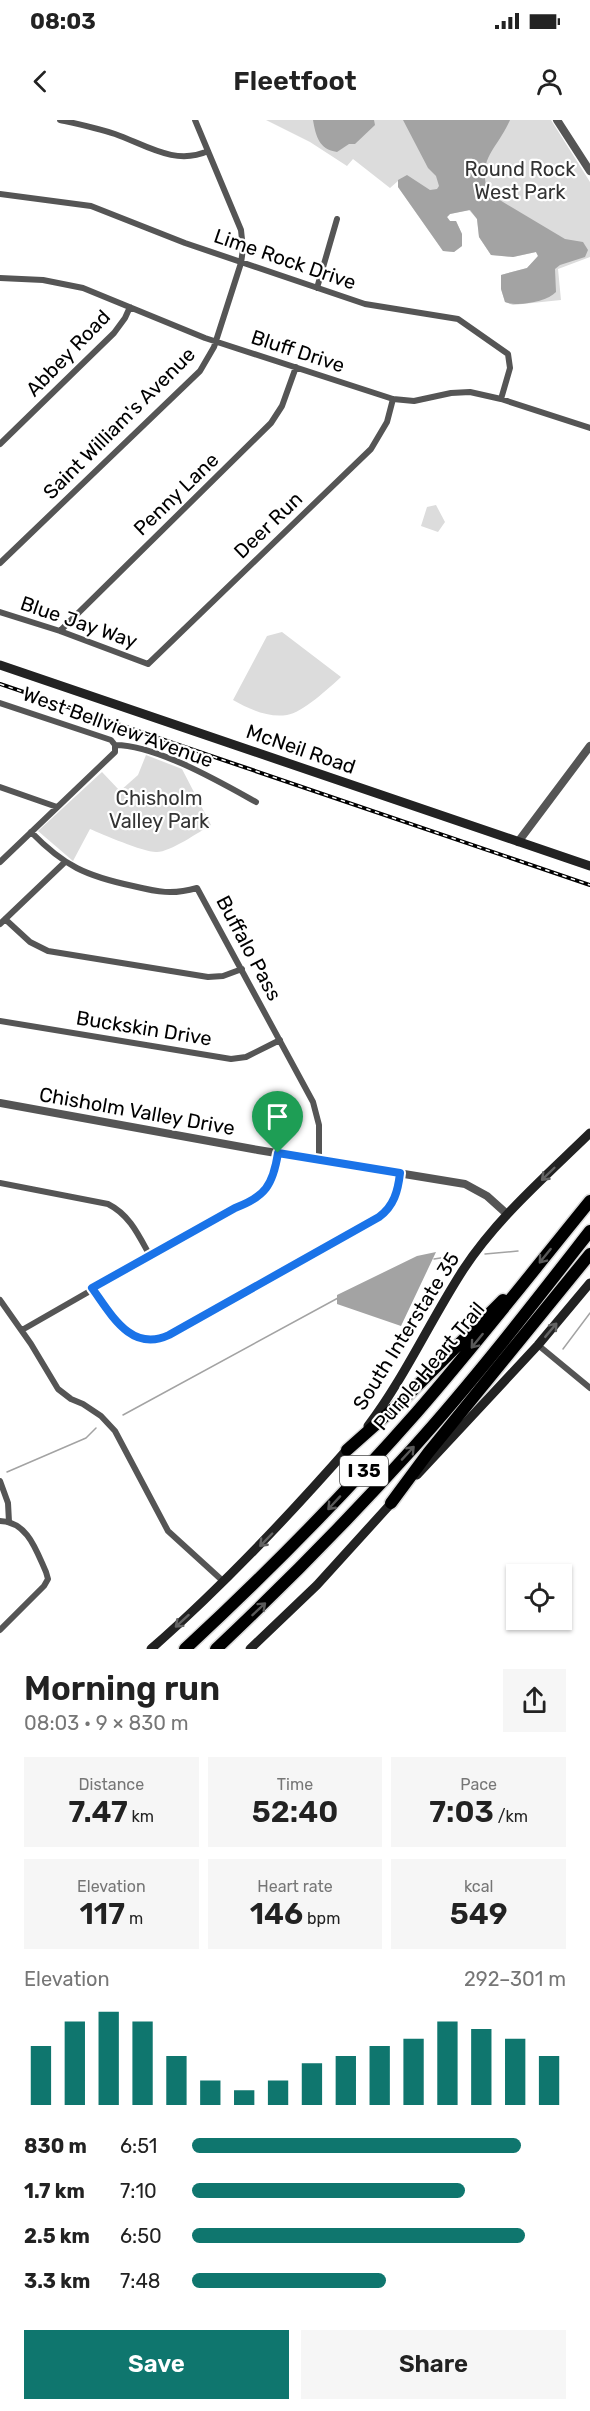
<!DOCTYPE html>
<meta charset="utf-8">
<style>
body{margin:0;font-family:Rubik,sans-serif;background:#f6f6f6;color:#222;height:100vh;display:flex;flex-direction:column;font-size:22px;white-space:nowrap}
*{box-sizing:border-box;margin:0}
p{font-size:20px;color:#767676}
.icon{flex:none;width:33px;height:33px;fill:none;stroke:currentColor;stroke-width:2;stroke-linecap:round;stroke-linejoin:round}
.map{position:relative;height:1529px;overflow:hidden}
.details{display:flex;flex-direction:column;background:#fff;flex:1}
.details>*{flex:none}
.tools{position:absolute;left:506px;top:1444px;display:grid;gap:12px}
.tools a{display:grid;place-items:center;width:66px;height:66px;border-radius:0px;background:#fff;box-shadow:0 2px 4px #0004;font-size:30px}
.pin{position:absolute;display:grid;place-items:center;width:51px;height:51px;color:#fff;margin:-62px -26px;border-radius:50% 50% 50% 0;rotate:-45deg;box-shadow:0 0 6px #0007}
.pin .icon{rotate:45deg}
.round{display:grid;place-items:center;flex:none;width:63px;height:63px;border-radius:0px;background:#f6f6f6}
.overview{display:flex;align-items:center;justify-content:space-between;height:102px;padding:0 24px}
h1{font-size:33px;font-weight:600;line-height:45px}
.figures{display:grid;grid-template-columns:repeat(3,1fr);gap:9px;height:102px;padding:6px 24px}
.figures div{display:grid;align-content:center;border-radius:0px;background:#f6f6f6;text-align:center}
.figures b{font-size:30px;font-weight:600}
.figures small{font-size:16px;font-weight:400}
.figures p{font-size:16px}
.chart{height:168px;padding:12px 24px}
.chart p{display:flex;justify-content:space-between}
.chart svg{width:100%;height:108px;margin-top:6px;stroke:#0f766e;stroke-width:6}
.cta{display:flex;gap:12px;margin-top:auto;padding:12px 24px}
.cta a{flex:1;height:69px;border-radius:0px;background:#0f766e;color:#fff;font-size:24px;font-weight:600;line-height:69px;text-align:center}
.cta a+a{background:#f6f6f6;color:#222}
ul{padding:0 24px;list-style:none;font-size:20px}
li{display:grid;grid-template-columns:96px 72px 1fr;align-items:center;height:45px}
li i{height:15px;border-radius:8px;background:#0f766e}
.status{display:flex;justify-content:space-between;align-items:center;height:42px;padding:0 30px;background:#fff;direction:ltr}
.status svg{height:16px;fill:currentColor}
header{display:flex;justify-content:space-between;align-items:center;height:78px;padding:0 24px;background:#fff;font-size:27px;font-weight:600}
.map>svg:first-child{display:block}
</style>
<div class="status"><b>08:03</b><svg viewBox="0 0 49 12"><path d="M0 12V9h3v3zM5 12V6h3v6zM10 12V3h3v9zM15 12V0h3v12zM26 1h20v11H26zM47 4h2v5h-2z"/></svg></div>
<header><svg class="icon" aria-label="back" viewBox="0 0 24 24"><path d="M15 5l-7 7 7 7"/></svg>Fleetfoot<svg class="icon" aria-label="person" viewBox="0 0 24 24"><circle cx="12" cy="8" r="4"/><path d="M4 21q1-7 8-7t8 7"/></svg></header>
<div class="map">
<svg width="590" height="1529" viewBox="0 0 590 1529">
<rect width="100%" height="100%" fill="#fff"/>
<path fill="#dcdcdc" d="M266,0H551L590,62V137L558,149L561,180L513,185L505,182L501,169V155L527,148L538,136L536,132L513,137L491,135L479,117L477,99L469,90L450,94L447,97L450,101H456L462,114V126L454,132L443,131L398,67V61L390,68L353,39L347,46L310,22Z
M436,385L445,402L438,412L421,406L427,387Z
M282,512L341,557C329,568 302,593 287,595C268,598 249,589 233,580L267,516Z
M146,635L182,649L211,705C199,712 170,732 157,732C145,733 102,714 90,709L73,741L38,711L102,652L120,671L138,655Z"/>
<path fill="#a3a3a3" d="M313,0H374L375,5L355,24H349L337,32C319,29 316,17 313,0Z
M403,0H510C497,30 477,37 488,73L565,119L583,122L588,130L585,137L560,145L555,149L556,172C547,182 517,187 505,182L501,169V155L527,148L538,136L536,132L513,137L491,135L479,117L477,99L470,90L450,94L447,97L450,101H456L462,114V126L454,132L443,131L398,67V60L407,55L430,70L437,69L439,66L436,56L428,48Z
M436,1132L401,1206L337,1184V1175L417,1136Z"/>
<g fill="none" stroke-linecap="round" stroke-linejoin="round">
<path stroke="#a3a3a3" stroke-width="1.5" d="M485,1134L518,1131
M434,1139L453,1136
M563,1229L590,1193
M123,1295L338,1178
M7,1352L86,1318L96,1308"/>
<g stroke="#dbdbdb" stroke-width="15">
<path id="motorway" d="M347,1330L401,1282L503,1180
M391,1383L428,1333L590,1134
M185,1529C266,1454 344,1375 417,1292C477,1223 533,1151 590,1081
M216,1529C285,1464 351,1397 414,1327C476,1258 533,1184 590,1111"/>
</g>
<path stroke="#555" stroke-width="6" d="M60,0C78,4 97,8 115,14C146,25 175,46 208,31
M0,74L91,86L185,123L365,184L458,199L508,234L510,248L501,279
M0,158L43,160L83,168L205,218L393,279L414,281L451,273L470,272L501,279L590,308
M317,168L337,99
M0,324L114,213L125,198L130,187
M0,443L200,251L214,227L241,143L243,129L241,110L195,0
M0,492L60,511L148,544L371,329L387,302L393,279
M60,511L271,303L282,286L296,247
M0,583L111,620L115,625C156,625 220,662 256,682
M0,667L57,687
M31,712C64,746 86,756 133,766C158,772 172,775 197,768L313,982L319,1005V1040
M0,742L115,632V625
M5,799L30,822L48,831L208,857L223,856L242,849
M0,804L65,742
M0,901L231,939L246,937L280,920
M0,1063L108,1084C130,1095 139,1116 150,1136
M92,1168C110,1193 127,1228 163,1217L379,1097L394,1081L400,1053
M0,1180L31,1224L58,1269L71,1279L83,1284L101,1296L115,1311L168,1411L224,1462
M22,1210L235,1088C265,1077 273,1065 278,1033
M538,1225L590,1268
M0,1361L8,1383L9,1402
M0,1401C28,1402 36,1430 46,1452L48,1459L44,1466L0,1510"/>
<path stroke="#555" stroke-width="8" d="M557,0L590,51
M518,722L590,626
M0,983L258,1030L465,1064L487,1076L507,1094"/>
<path stroke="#222" stroke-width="9" d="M0,545L590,746
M368,1306C405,1257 430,1201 463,1150C497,1098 546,1056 590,1013
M417,1355L538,1225L590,1163
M151,1529C224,1465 287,1398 351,1325
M250,1529L317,1465L396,1378"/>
<use href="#motorway" stroke="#000" stroke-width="12"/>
<g stroke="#000" stroke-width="4">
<path id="rail" d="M0,564L590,765"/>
</g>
<use href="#rail" stroke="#fff" stroke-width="1.5" stroke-dasharray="4.5" stroke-linecap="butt"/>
</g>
<defs><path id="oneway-shaft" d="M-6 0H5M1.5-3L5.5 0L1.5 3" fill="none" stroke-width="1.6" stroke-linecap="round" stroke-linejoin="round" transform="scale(1.5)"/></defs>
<g stroke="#646464">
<use href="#oneway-shaft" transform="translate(548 1054) rotate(136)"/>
<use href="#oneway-shaft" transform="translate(551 1210) rotate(-50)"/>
<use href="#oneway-shaft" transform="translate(266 1420) rotate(134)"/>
<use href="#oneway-shaft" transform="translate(182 1501) rotate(138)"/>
</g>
<g stroke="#595959">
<use href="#oneway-shaft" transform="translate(545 1136) rotate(129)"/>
<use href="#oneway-shaft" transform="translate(477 1221) rotate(129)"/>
<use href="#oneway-shaft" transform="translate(408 1333) rotate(-47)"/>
<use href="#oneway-shaft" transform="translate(334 1383) rotate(133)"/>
<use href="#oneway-shaft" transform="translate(259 1489) rotate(-43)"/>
</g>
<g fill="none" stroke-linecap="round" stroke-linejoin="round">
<g stroke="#fff" stroke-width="12">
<path id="route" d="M278,1033L400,1053C398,1071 394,1086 379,1097L169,1215C131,1233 111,1194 92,1168L235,1088C265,1077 273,1065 278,1033Z"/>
</g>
<use href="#route" stroke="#1a73e8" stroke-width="8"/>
</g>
<g text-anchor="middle" stroke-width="4.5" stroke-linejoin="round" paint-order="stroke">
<rect fill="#fff" stroke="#4c4c4c" stroke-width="1.5" x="340" y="1336" width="48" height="30" rx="4.5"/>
<g font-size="18" font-weight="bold" fill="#000">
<text x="364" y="1357">I 35</text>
</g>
<g font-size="20" fill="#333" stroke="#fff">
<text x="520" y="56">Round Rock<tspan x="520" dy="23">West Park</tspan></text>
<text x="159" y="685">Chisholm<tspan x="159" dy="23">Valley Park</tspan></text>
</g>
<g font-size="20" fill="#000" stroke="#fff">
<text transform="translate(285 139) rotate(19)" y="7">Lime Rock Drive</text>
<text transform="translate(298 231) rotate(18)" y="7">Bluff Drive</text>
<text transform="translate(68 233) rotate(-46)" y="7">Abbey Road</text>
<text transform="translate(119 303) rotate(-45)" y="7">Saint William's Avenue</text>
<text transform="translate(176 374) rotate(-44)" y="7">Penny Lane</text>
<text transform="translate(268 405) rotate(-44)" y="7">Deer Run</text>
<text transform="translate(79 502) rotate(19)" y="7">Blue Jay Way</text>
<text transform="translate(118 607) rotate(20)" y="7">West Bellview Avenue</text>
<text transform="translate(301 629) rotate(19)" y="7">McNeil Road</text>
<text transform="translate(249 828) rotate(62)" y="7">Buffalo Pass</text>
<text transform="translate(144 908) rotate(9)" y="7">Buckskin Drive</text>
<text transform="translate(137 991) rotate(10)" y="7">Chisholm Valley Drive</text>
<text transform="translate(406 1211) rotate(-58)" y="7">South Interstate 35</text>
<text transform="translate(429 1246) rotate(-50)" y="7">Purple Heart Trail</text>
</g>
</g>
</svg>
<div class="tools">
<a><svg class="icon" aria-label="locate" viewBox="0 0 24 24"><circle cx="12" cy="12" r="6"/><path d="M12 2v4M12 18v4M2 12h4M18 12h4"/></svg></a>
</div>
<div class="pin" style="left:278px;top:1033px;background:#1e9e55"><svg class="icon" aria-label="arrive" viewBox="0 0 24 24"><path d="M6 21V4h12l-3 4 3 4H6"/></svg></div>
</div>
<section class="details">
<div class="overview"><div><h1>Morning run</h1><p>08:03 · 9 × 830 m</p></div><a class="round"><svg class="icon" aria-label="share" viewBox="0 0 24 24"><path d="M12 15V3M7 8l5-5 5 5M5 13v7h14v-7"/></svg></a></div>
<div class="figures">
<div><p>Distance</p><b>7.47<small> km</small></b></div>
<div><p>Time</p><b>52:40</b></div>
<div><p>Pace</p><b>7:03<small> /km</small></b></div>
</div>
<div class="figures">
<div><p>Elevation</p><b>117<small> m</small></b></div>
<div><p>Heart rate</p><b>146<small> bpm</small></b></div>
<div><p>kcal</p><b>549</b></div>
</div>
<div class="chart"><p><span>Elevation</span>292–301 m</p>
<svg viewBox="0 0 160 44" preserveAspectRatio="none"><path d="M5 44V20M15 44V10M25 44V6M35 44V10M45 44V24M55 44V34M65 44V38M75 44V34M85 44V27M95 44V24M105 44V20M115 44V17M125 44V10M135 44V13M145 44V17M155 44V24"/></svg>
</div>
<ul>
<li><b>830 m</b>6:51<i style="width:88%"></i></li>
<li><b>1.7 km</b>7:10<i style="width:73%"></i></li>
<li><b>2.5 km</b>6:50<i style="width:89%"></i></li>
<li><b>3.3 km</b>7:48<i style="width:52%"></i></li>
</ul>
<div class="cta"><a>Save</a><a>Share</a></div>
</section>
